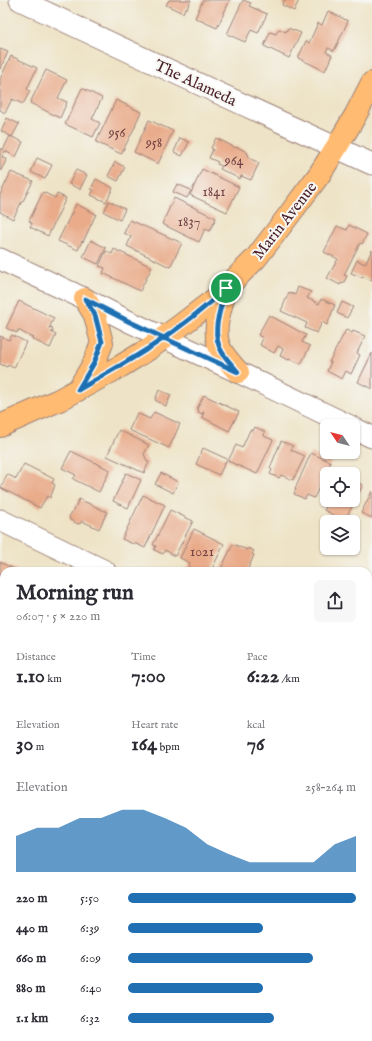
<!DOCTYPE html>
<meta charset="utf-8">
<style>
body{margin:0;font-family:"IM FELL English",serif;background:#f7f7f7;color:#2b2b33;height:100vh;display:flex;flex-direction:column;font-size:15px;white-space:nowrap}
*{box-sizing:border-box;margin:0}
p{font-size:13px;color:#7c7c81}
.icon{flex:none;width:22px;height:22px;fill:none;stroke:currentColor;stroke-width:2;stroke-linecap:round;stroke-linejoin:round}
.map{position:relative;flex:1;overflow:hidden}
.side{position:absolute;left:0px;top:567px;width:372px;height:474px;display:flex;flex-direction:column;background:#fff;border-radius:12px 12px 0 0;box-shadow:0 1px 3px #0004}
.side>*{flex:none}
.needle{width:26px;rotate:305deg}
.tools{position:absolute;left:320px;top:419px;display:grid;gap:8px}
.tools a{display:grid;place-items:center;width:40px;height:40px;border-radius:6px;background:#fff;box-shadow:0 1px 3px #0004;font-size:20px}
.pin{position:absolute;display:grid;place-items:center;width:34px;height:34px;color:#fff;margin:-17px;border:2px solid #fff;border-radius:50%;box-shadow:0 1px 4px #0007}
.round{display:grid;place-items:center;flex:none;width:42px;height:42px;border-radius:6px;background:#f7f7f7}
.headline{display:flex;align-items:center;justify-content:space-between;height:68px;padding:0 16px}
h1{font-size:22px;font-weight:700;line-height:30px}
.figures{display:grid;grid-template-columns:repeat(3,1fr);gap:6px;height:68px;padding:4px 16px}
.figures div{display:grid;align-content:center}
.figures b{font-size:20px;font-weight:700}
.figures small{font-size:11px;font-weight:400}
.figures p{font-size:11px}
.chart{height:112px;padding:8px 16px}
.chart p{display:flex;justify-content:space-between}
.chart svg{width:100%;height:72px;margin-top:4px;fill:#1f6fb2;opacity:.7}
ul{padding:0 16px;list-style:none;font-size:13px}
li{display:grid;grid-template-columns:64px 48px 1fr;align-items:center;height:30px}
li i{height:10px;border-radius:5px;background:#1f6fb2}
.map>svg:first-child{display:block}
</style>
<div class="map">
<svg width="372" height="1041" viewBox="0 0 372 1041">
<rect width="100%" height="100%" fill="#f6f6f2"/>
<filter id="ink" filterUnits="userSpaceOnUse"><feTurbulence type="fractalNoise" baseFrequency=".025" numOctaves="2"/><feDisplacementMap in="SourceGraphic" scale="8" xChannelSelector="R" yChannelSelector="G"/><feConvolveMatrix kernelMatrix="1 2 1 2 8 2 1 2 1" color-interpolation-filters="sRGB"/></filter>
<filter id="wash" filterUnits="userSpaceOnUse"><feTurbulence type="fractalNoise" baseFrequency=".012" numOctaves="4" result="noise"/><feDisplacementMap in="SourceGraphic" scale="16" xChannelSelector="R" yChannelSelector="G"/><feGaussianBlur stdDeviation="0.9" result="paint"/><feColorMatrix in="noise" values="0 0 0 0 0 0 0 0 0 0 0 0 0 0 0 0 0 1.4 0 .05"/><feComposite in="paint" operator="in"/></filter>
<g filter="url(#wash)">
<rect width="100%" height="100%" fill="#eee3c6"/>
<g id="blocks">
<path fill="#e9ab8a" d="M169,0H191L187,8H185L183,13L166,5Z
M203,0H230L217,28L195,18Z
M243,0L251,3L249,6L267,14L258,33L251,30L245,42L227,34Z
M284,0H299L294,11L282,5Z
M328,11L348,21L334,51L328,48L326,52L332,55L325,71L298,58L306,41L309,43L318,23L322,25Z
M288,28L301,33L289,58L264,46L270,32L276,34L279,29L286,32Z
M0,49L8,52L0,69Z
M11,56L37,68L27,89L30,91L23,104L12,99L5,113L0,110V79Z
M46,70L67,80L58,98L67,102L60,118L30,103Z
M82,88L102,98L92,119L100,123L93,137L65,124Z
M116,100L141,112L135,125H136L121,154L96,142Z
M7,118L19,124L12,137L1,131Z
M149,120L173,131L158,164L134,152Z
M10,136L23,142L16,157L5,151L2,157L7,159L0,172V148L3,150Z
M180,138L189,142L182,156L174,152Z
M216,138L236,148L237,147L247,152V153L248,154L249,157V158L259,163L251,180L241,176L240,179L220,169L222,166L217,164L218,162L209,158L213,149L211,148Z
M37,158L52,165L45,179L31,172Z
M115,162L125,167L118,181L108,176Z
M202,169L239,187L227,212L190,195Z
M76,170L87,175L80,189L69,184Z
M11,172L33,181L23,201H22L13,219L0,212V195Z
M96,179L113,188L106,202L91,195L94,190L91,189Z
M177,184L191,190L187,198L173,192Z
M43,192L55,198L57,194L66,198L48,236L30,227L32,223L29,221Z
M174,198L216,218L210,231L205,229L199,242L162,224Z
M109,201L125,209L120,220L104,212Z
M76,204L96,214L83,242L82,241L78,250L58,241Z
M130,220L182,243L170,267L127,246L131,237L124,233Z
M349,225L367,234L362,244L360,243L344,275L347,276L343,284L341,283L340,285L327,278L338,259L324,252L337,226L347,230Z
M91,240L106,248L98,264L83,257Z
M114,249L152,267L140,291L103,273L105,268L99,266L106,251L112,254Z
M372,250V281L362,276L361,277L351,273L357,260L365,264Z
M298,287L311,292L307,298L319,304L321,299L335,305L327,325L322,322L317,333L305,328L307,323L281,311L289,292L295,295Z
M19,301L54,318L49,328L52,327L53,332H51L56,335L50,348L32,339L33,338L18,330L17,333L6,328Z
M342,302L353,307L347,318L337,313Z
M269,315L306,335L302,342L310,346L301,364L289,359V360L280,356L283,349L278,346L274,353L260,345L263,338L258,335Z
M346,330L352,333L353,331L365,336L357,353L360,355L351,374L346,371L342,379L327,371L331,362H329Z
M12,335L26,342L14,368L8,365L7,367L0,364V336L9,340Z
M372,353V389L358,382Z
M159,390L171,395L166,406L155,400Z
M204,395L239,412L229,431L202,417L204,412H203L202,414L198,412L199,410L197,409Z
M154,412L180,424L169,448L129,430L137,413L150,419Z
M255,427L265,432L264,436L273,440L257,474L228,461L236,445L242,448L250,430L253,431Z
M119,430L149,445L144,454L147,461L149,462L144,473L107,456Z
M281,441L293,446L291,450L305,456L293,480L281,475L279,478L270,474L272,470L270,468Z
M203,448L227,459L219,475L196,464Z
M71,451L110,470L99,492L73,479L76,475L62,468Z
M311,453L331,462L314,498L307,495L305,499L294,494L296,489H295Z
M24,464L54,479L52,483L55,485L54,487V488L50,498L47,496L40,508L1,488L7,474L16,479Z
M126,473L141,480L128,508L113,501Z
M161,473L178,482L173,493L155,484Z
M353,480L363,485L344,522H340L332,518L333,515L324,510L330,500H353Z
M372,491V518L361,513Z
M143,495L165,505L145,548L134,543L133,544L122,539Z
M79,499L107,512L99,529L82,521L81,523L78,524L70,520L69,517L73,510H74Z
M170,510L193,521L175,556L165,550L163,554L154,550L156,546L153,545Z
M194,529L224,544L211,571H206L202,569L201,571H196L188,567L190,563L180,558Z
M233,544L247,550L248,548L254,551L252,554L254,555L247,571H220Z
M0,562L18,571H4V591L0,589Z
M368,603L372,605V639L368,647Z
M0,604L4,606V620L2,624L0,623Z
M4,714V734L0,737L4,741L0,745V717Z
M4,752V769L0,773V755Z
M368,772L372,777V793L370,794L368,791Z
M372,807V833L368,836V810Z
M372,850V870L368,872V852Z
M0,908L4,913V934L0,937Z
M372,998V1037L368,1040L366,1037H368V1001Z
M66,1037H93L88,1041H69Z
M226,1037H256L259,1041H221Z"/>
</g>
</g>
<g filter="url(#ink)">
<use href="#blocks" fill-opacity="0" stroke="#9c8178" stroke-width="1"/>
<g fill="none" stroke-linecap="round" stroke-linejoin="round">
<g stroke="#9c8178" stroke-width="23">
<path id="minor" d="M20,0C137,56 255,110 372,164
M0,259L85,299L130,322L238,372L350,426
M353,428L372,437
M0,520L105,571
M0,672L4,668
M368,698L372,700
M368,724L372,728
M0,1014L4,1019
M18,1037L21,1041
M314,1037L318,1041"/>
</g>
<g stroke="#9c8178" stroke-width="24">
<path id="major" d="M226,288C221,308 210,333 222,352C226,359 233,366 238,372
M78,390L94,363L102,343L95,315L85,299
M0,426L59,400L121,366L147,350L180,326L215,299L256,258L286,219L319,175L336,148L355,116L372,83"/>
</g>
<use href="#minor" stroke="#fff" stroke-width="21"/>
<use href="#major" stroke="#ffbb71" stroke-width="22"/>
</g>
</g>
<g fill="none" stroke-linecap="round" stroke-linejoin="round" filter="url(#ink)">
<g stroke="#fff" stroke-width="8">
<path id="route" d="M226,288C207,307 185,323 164,338L130,322L85,299L95,315L102,342L94,363L78,390C107,373 137,357 164,338L238,372C233,366 226,359 222,352C210,333 221,308 226,288"/>
</g>
<use href="#route" stroke="#1f6fb2" stroke-width="5"/>
</g>
<g text-anchor="middle" stroke-width="4" stroke-linejoin="round" paint-order="stroke">
<g font-size="14" fill="#724243">
<text x="117" y="137">956</text>
<text x="154" y="147">958</text>
<text x="234" y="165">964</text>
<text x="214" y="196">1841</text>
<text x="189" y="226">1837</text>
<text x="202" y="556">1021</text>
</g>
<g font-size="16" fill="#4a1f2b" stroke="#f6f6f2">
<text transform="translate(196 82) rotate(25)" y="6">The Alameda</text>
<text transform="translate(284 220) rotate(-52)" y="6">Marin Avenue</text>
</g>
</g>
</svg>
<div class="tools">
<a><svg class="needle" viewBox="-14 -14 28 28"><path d="M0-13l5 13h-10z" fill="#e53935"/><path d="M0 13l5-13h-10z" fill="#7c7c81"/></svg></a>
<a><svg class="icon" aria-label="locate" viewBox="0 0 24 24"><circle cx="12" cy="12" r="6"/><path d="M12 2v4M12 18v4M2 12h4M18 12h4"/></svg></a>
<a><svg class="icon" aria-label="layers" viewBox="0 0 24 24"><path d="M12 4l9 5-9 5-9-5zM3 14l9 5 9-5"/></svg></a>
</div>
<div class="pin" style="left:226px;top:288px;background:#1e9e55"><svg class="icon" aria-label="arrive" viewBox="0 0 24 24"><path d="M6 21V4h12l-3 4 3 4H6"/></svg></div>
<section class="side">
<div class="headline"><div><h1>Morning run</h1><p>06:07 · 5 × 220 m</p></div><a class="round"><svg class="icon" aria-label="share" viewBox="0 0 24 24"><path d="M12 15V3M7 8l5-5 5 5M5 13v7h14v-7"/></svg></a></div>
<div class="figures">
<div><p>Distance</p><b>1.10<small> km</small></b></div>
<div><p>Time</p><b>7:00</b></div>
<div><p>Pace</p><b>6:22<small> /km</small></b></div>
</div>
<div class="figures">
<div><p>Elevation</p><b>30<small> m</small></b></div>
<div><p>Heart rate</p><b>164<small> bpm</small></b></div>
<div><p>kcal</p><b>76</b></div>
</div>
<div class="chart"><p><span>Elevation</span>258–264 m</p>
<svg viewBox="0 0 160 44" preserveAspectRatio="none"><path d="M0 44V22L10 17L20 17L30 11L40 11L50 6L60 6L70 11L80 17L90 27L100 33L110 38L120 38L130 38L140 38L150 27L160 22V44z"/></svg>
</div>
<ul>
<li><b>220 m</b>5:50<i style="width:100%"></i></li>
<li><b>440 m</b>6:39<i style="width:59%"></i></li>
<li><b>660 m</b>6:09<i style="width:81%"></i></li>
<li><b>880 m</b>6:40<i style="width:59%"></i></li>
<li><b>1.1 km</b>6:32<i style="width:64%"></i></li>
</ul>
</section>
</div>
